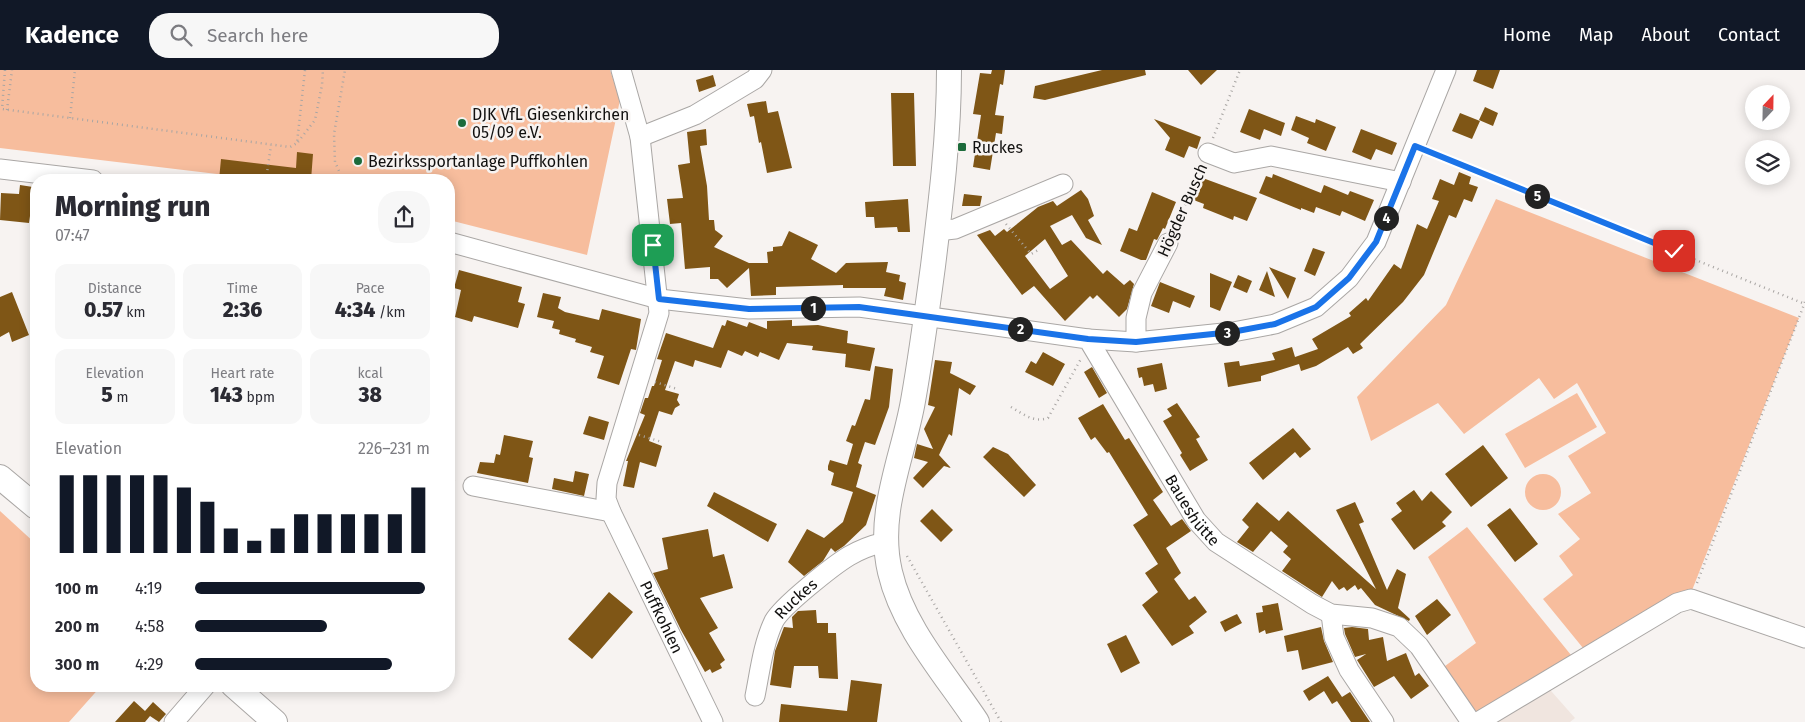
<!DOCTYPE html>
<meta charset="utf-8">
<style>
body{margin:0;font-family:"Fira Sans",sans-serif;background:#f7f7f7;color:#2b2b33;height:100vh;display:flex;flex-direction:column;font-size:19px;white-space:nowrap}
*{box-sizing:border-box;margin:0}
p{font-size:16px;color:#7c7c81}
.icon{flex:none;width:28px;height:28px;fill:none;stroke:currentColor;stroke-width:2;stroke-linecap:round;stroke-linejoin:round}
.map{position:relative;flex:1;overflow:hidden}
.panel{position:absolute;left:30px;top:104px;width:425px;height:518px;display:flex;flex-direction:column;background:#fff;border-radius:20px;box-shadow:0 2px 12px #0003}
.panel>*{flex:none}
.needle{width:32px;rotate:22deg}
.fabs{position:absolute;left:1745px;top:15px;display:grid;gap:10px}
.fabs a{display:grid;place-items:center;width:45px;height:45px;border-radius:50%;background:#fff;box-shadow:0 2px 12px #0003;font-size:25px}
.pin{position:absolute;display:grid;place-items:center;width:42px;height:42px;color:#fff;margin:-21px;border-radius:10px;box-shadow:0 2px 8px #0006}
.km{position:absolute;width:25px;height:25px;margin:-12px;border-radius:50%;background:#222;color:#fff;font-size:14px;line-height:25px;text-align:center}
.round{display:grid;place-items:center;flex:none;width:52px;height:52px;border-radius:20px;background:#f7f7f7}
.headline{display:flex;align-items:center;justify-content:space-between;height:85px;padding:0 25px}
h1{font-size:28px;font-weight:800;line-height:38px}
.metrics{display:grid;grid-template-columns:repeat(3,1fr);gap:8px;height:85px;padding:5px 25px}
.metrics div{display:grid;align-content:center;border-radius:12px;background:#f7f7f7;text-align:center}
.metrics b{font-size:21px;font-weight:800}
.metrics small{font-size:14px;font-weight:400}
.metrics p{font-size:14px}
.chart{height:140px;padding:10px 25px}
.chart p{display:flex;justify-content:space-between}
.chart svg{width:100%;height:90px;margin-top:5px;stroke:#111827;stroke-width:6}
ul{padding:0 25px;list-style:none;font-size:16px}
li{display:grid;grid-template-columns:80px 60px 1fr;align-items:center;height:38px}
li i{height:12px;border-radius:6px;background:#111827}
header{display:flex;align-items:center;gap:30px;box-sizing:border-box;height:70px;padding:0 25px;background:#111827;color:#fff}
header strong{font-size:24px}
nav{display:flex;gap:28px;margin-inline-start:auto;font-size:18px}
.search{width:350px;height:45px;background:#f7f7f7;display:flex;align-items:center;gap:12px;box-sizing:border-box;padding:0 18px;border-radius:20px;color:#7c7c81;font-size:19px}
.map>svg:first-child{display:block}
</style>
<header>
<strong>Kadence</strong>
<div class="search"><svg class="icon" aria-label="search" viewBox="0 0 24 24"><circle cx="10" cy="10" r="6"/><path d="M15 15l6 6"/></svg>Search here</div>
<nav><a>Home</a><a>Map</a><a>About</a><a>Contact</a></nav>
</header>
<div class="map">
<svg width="1805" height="652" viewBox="0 0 1805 652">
<rect width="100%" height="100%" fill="#f7f3f1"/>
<path fill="#f0e5df" d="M1544,613L1575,648L1570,652H1478Z"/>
<path fill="#f7bd9d" d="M0,0H610L620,30L587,185L449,150V110H217V104L0,78Z
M1496,129L1799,248L1689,528L1478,652L1437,602L1476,573L1428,487L1467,457L1571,585L1583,578L1543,529L1573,505L1559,486L1580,469L1558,444L1591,423L1568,386L1606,363L1577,313L1554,329L1539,308L1464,364L1438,333L1371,371L1357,327L1446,235Z
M1577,323L1597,357L1525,398L1505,364Z
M1525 422a18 18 0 1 1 36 0a18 18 0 1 1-36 0Z
M0,441L36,474V615H102L69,652H0Z"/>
<path fill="#7f5616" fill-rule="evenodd" d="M992,0H1005L1003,15L1000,14L995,45L1004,46L1002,64L996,63L990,100L973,97L981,45L973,44L980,3L991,4Z
M1102,0H1145L1146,5L1045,30L1033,28L1035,16Z
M1188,0H1217L1201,15Z
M1477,0H1500L1493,19L1473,11Z
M713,5L716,16L699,22L696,10Z
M891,23H914L916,96H893Z
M766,31L768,43L778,41L792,98L767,103L761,72L759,73L754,46L750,47L747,34Z
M1485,37L1498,43L1493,56L1479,50Z
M1249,39L1285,53L1281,66L1264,59L1260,70L1240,62Z
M1460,43L1480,51L1472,69L1452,61Z
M1296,46L1315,53L1316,49L1336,57L1326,81L1307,73L1309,68L1291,60Z
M1154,49L1201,67L1197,79L1189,76L1184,88L1165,80L1170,68Z
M706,59L707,75L700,76L707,116L709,150H714L715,160L723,166L714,177L749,193H768L767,182L773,181V177L782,176L789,161L818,175L811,189L836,203L846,193L888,192L886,202L900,205L899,211L906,213L903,230L884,226L886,218H843V215L776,217V225L751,226L749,198L727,218L718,209H710V197L685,199L681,153L670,154L667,129L683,128L678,95L690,93L687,62Z
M1361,59L1397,73L1392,85L1376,79L1371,90L1352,82Z
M297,82L313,84L311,110H219L221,89L296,98Z
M1459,102L1471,107L1469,114L1478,117L1472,132L1464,129L1456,148L1449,145L1424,205L1403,232L1360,274L1363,278L1353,284L1348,277L1316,296L1301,301L1299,294L1261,306V311L1228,317L1224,293L1239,291L1240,296L1275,290L1272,283L1292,277L1295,287L1318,279L1312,269L1351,246L1349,243L1366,228L1368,231L1394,194L1401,199L1417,154L1427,159L1439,131L1432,129L1440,109L1454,115Z
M1273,104L1321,123L1324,115L1348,125L1350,121L1374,130L1365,151L1342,141L1340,146L1316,137L1314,143L1301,138V140L1259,123L1266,106L1272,108Z
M1200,107L1257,128L1247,151L1234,146L1233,150L1203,138L1204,134L1191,129Z
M20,115L33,117L32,126H36V146H30L29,153L0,150L1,123L19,124Z
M1081,120L1088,129L1094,146L1088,150L1102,175L1086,168L1072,145L1050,156L1062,175L1071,170L1103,204L1107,200L1124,215L1130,210L1134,214L1127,239L1119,247L1097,225L1093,229L1090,226L1065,251L1034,216L1022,225L977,165L990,160L995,166L1004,159L1007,162L1038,137L1053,131L1057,136ZM1045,169L1068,206L1050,219L1025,186Z
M1152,122L1176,132L1165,159L1163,158L1157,170L1154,169L1146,190H1141L1120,181L1129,158L1137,161Z
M964,124L982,126L980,136H962Z
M908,129L910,162H898L897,157L875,158L874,147H866L865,132Z
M1313,178L1325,182L1315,206L1304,201Z
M1269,197L1296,208L1288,229Z
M459,200L522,217L518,232L525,234L518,258L474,246L472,252L455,247L461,220L454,218Z
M1267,201L1275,227L1259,220Z
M1210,203L1232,212L1220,241L1210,237Z
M1238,205L1252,211L1247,223L1233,217Z
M1160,212L1195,226L1190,238L1173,231L1169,243L1151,236Z
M12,222L29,265L12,272L9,262L0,267V227Z
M543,223L561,227L558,238L565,242L599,250L602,239L641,249L636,280L631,279L619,315L597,308L604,286L590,282L592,277L575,272L576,269L559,264L560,260L552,258L554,251L537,247Z
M727,250L747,257L749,252L767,259V251L792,250V256L818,255L848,261L847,273L875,278L870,301L845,297L846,284L812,280L813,276L787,273L779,290L760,282L758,287L745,281L742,286L728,280L721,298L695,290L693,297L675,291L665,320L679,324L677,330L680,335L675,338L672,345L659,341L649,371L662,376L656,397L640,392L634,418L623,416L628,391H626L645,345L640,343L645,328H648L652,316H654L662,290L657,289L666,263L713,278L722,255L725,256Z
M1043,282L1065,294L1053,316L1025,302L1031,291L1036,294Z
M935,290L952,292L950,303L976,316L970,325L959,318L952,366L949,364L939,385L951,398L944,396L923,418L913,408L928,392L914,388L917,374L933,379L924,359L935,337L928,335Z
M1162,293L1167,319L1155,322L1153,314L1144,316L1142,307L1139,308L1137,298Z
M875,296L893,299L889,337L875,375L865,372L858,393L862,395L856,417L876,425L866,455L844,476L835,482L831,478L823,491L804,506L788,492L807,459L824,468L843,452L853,422L831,415L834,403L828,400V396L830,390L847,395L853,374L846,371L852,355L855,356L865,329L870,330Z
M1092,297L1107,323L1099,328L1084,302Z
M1177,333L1200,367L1196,369L1208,390L1190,401L1180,385L1182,383L1163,351L1172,346L1167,339Z
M1103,334L1125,370L1129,368L1163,422L1153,430L1171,456L1182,449L1191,461L1166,478L1181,503L1174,509L1189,530L1195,526L1207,542L1189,556L1194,563L1172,576L1142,535L1158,522L1145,503L1158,494L1133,455L1148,445L1109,382L1107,383L1095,367L1091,370L1078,348Z
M589,346L609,352L604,370L583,364Z
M1293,358L1311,379L1300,388L1295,382L1263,410L1249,393Z
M504,365L533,371L529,387L533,388L528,413L477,403L480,392L494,393L496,384L500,385Z
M1483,375L1508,408L1471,437L1445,404Z
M993,377L1008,384L1036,415L1024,427L983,387Z
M575,401L589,404L584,426L552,419L554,408L573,412Z
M1414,420L1422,431L1431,421L1452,442L1442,452L1446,456L1414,480L1391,449L1402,441L1396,433Z
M714,422L777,454L768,472L707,436Z
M1257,432L1279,451L1288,441L1376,519L1336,440L1355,432L1364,452L1359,454L1387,520L1397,499L1406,504L1398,538L1410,549L1409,551L1375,535L1361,518L1358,520L1355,515L1347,521L1344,517L1339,520L1332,511L1322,527L1282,501L1291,489L1283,482L1288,476L1271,461L1253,482L1237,472L1249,457L1242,450Z
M1510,438L1538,474L1515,492L1487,455Z
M932,439L953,460L941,472L920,451Z
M708,459L713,487L724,484L733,518L700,528L718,558L709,563L725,590L720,594L722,598L712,603L710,599L705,602L681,560L653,503L668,499L662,468Z
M609,522L633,542L592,589L568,569Z
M1437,529L1451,545L1427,565L1415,546Z
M1278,533L1283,560L1266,564L1265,560L1259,563L1256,543L1263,542L1262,536Z
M816,540L817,553H828V563H836L838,609L819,608L818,596H794L791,618L770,615L775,581L784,557L793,558L792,547L798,541Z
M1237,544L1242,553L1225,562L1220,552Z
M1321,557L1324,571L1333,592L1302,600L1298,580L1287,582L1284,566Z
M1352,557L1368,559L1369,570L1383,567L1387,591L1406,583L1415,606L1419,603L1429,616L1411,629L1394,606L1374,617L1357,590L1366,584L1355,587L1345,564L1344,558Z
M1126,565L1140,593L1121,603L1107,574Z
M1328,606L1342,627L1350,622L1370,652H1351L1337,631L1332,634L1324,621L1309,631L1303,621Z
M851,610L882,614L877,652H779L781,634L847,641Z
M134,631L145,641L153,632L166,644L159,652L150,646L145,652H115Z"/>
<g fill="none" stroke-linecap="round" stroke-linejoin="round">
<g stroke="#aaa7a5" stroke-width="21">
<g id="minor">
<path id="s1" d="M621,0L640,67L659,243L607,413L606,429L611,442L713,652"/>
<path d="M640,67L695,45L755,9L762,0"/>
<path d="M1208,83L1234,93L1271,86L1401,112"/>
<path d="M0,99L93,110"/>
<path d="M937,161L955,159L1063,114"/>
<path id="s2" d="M449,172L659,229L749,239L859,237L1088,269L1196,450L1216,472L1312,534L1331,544L1372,548L1399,557L1419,576L1471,652"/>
<path d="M1088,269L1136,272L1233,262L1275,254L1316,237L1349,208L1376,172L1446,0"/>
<path d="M1136,272V248L1142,223L1168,173"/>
<path d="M473,416L611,442"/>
<path d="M1331,544L1334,567L1349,600L1384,652"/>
<path id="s3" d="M755,626C760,601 763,574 774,551C782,536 834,495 849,486C861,479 872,475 885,472"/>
<path d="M174,652L206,615"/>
<path d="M1478,652L1677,533L1691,529L1805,568"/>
</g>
</g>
<g stroke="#aaa7a5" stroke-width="26">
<path id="major" d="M949,0C949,66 941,131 933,196C927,241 921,286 913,331C903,388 876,443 890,502C903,558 946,605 977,652
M0,407L36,437
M233,615L275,652"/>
</g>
<path stroke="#a8a5a3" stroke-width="2.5" stroke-dasharray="1 4" stroke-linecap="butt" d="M5,0L2,39L290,77L297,73L305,0
M7,40L12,0
M70,48L75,0
M1213,68L1240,0
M298,72L315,50L322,15L323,0
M1430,83L1805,234
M266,110L271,75
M343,110L335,92L334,64L345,0
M1006,154L1031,184L1040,179
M1175,158L1202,97
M655,312L677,319
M1011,337C1023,344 1034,353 1048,348L1082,287
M639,365L662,372
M449,411L457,412
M31,455L36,460
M907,486L1001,652
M1697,513L1805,232"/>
<use href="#minor" stroke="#fff" stroke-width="19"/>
<use href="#major" stroke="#fff" stroke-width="24"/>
</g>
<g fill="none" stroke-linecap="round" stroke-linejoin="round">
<g stroke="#fff" stroke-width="10">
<path id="route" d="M653,175L659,229L749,239L859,237L1088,269L1136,272L1232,262L1275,254L1316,237L1349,208L1376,172L1415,76L1674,181"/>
</g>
<use href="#route" stroke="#1a73e8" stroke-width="6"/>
</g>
<g fill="#1d6b3b" stroke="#f7f3f1" stroke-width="2">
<circle cx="462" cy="53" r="5"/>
<rect x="957" y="72" width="10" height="10" rx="2.5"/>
<circle cx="358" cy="91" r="5"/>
</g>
<g text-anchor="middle" stroke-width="5" stroke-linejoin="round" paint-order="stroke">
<g font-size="16" fill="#11100f" stroke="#f7f3f1" text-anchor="start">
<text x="472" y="50">DJK VfL Giesenkirchen<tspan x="472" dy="18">05/09 e.V.</tspan></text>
<text x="972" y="83">Ruckes</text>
<text x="368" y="97">Bezirkssportanlage Puffkohlen</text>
</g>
<g font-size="16" fill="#11100f" stroke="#f7f3f1">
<text transform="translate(1182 140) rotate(-66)" y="6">Högder Busch</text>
<text dy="6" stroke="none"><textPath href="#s2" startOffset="850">Baueshütte</textPath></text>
<text dy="6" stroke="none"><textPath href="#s3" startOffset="109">Ruckes</textPath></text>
<text dy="6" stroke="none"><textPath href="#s1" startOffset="571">Puffkohlen</textPath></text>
</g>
</g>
</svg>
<div class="fabs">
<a><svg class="needle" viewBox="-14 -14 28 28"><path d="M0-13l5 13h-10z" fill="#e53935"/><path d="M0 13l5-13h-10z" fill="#7c7c81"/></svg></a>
<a><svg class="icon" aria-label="layers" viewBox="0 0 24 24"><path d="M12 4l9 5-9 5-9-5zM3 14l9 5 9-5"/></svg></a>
</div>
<div class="pin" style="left:653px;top:175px;background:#1e9e55"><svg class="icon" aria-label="arrive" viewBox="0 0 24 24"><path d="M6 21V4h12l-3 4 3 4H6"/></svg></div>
<div class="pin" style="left:1674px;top:181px;background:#d93025"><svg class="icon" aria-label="check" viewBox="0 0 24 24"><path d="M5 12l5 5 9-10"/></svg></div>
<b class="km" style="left:813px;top:238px">1</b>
<b class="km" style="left:1020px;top:259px">2</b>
<b class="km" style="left:1227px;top:263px">3</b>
<b class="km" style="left:1386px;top:148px">4</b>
<b class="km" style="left:1537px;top:126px">5</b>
<section class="panel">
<div class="headline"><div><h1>Morning run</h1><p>07:47</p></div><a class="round"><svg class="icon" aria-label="share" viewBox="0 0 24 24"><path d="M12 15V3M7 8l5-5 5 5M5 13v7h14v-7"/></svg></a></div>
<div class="metrics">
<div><p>Distance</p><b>0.57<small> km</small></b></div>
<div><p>Time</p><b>2:36</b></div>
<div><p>Pace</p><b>4:34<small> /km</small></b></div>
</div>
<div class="metrics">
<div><p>Elevation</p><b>5<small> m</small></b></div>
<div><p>Heart rate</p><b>143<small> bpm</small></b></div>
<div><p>kcal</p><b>38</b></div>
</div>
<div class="chart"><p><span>Elevation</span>226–231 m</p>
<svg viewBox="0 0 160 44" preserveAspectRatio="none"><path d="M5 44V6M15 44V6M25 44V6M35 44V6M45 44V6M55 44V12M65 44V19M75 44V32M85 44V38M95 44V32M105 44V25M115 44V25M125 44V25M135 44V25M145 44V25M155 44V12"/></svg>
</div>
<ul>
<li><b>100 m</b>4:19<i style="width:98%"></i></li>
<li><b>200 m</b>4:58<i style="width:56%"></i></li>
<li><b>300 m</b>4:29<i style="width:84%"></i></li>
</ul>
</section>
</div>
